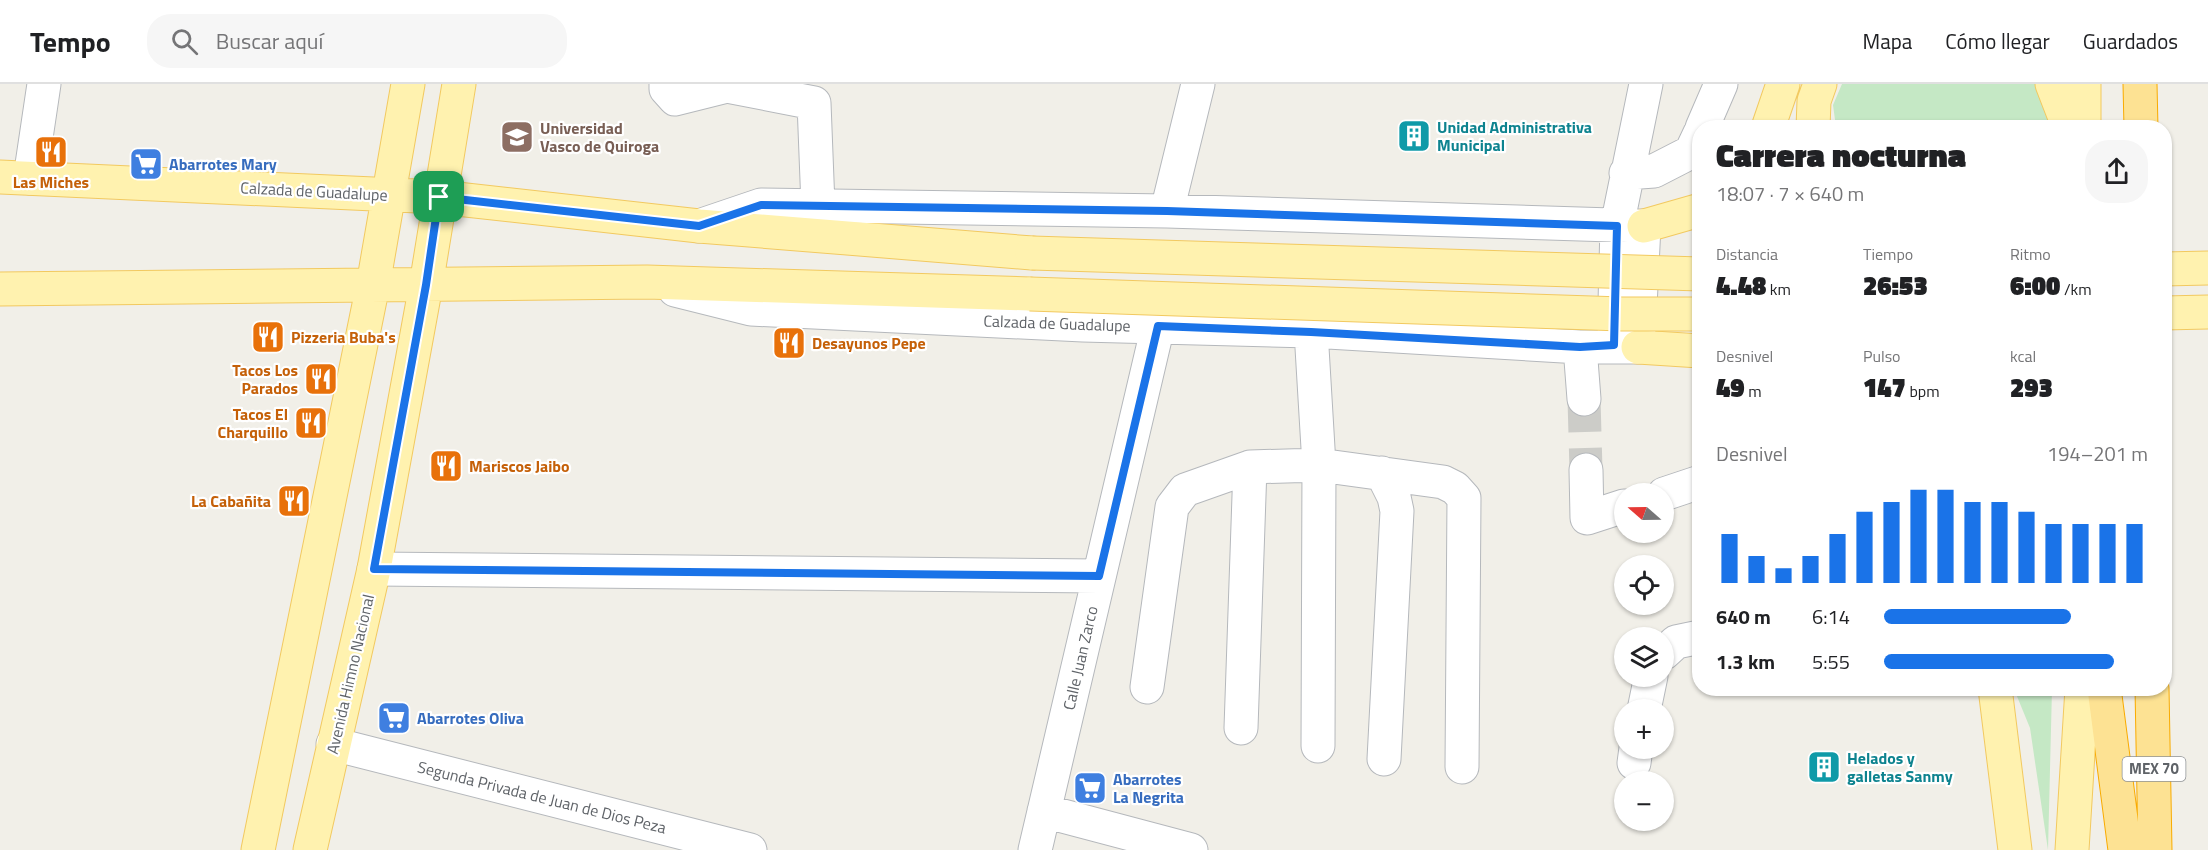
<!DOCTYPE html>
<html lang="es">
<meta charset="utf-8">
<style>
body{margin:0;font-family:"Titillium Web",sans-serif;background:#f6f6f6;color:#202124;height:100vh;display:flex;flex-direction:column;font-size:22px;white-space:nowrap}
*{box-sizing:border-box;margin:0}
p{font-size:20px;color:#757577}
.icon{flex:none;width:33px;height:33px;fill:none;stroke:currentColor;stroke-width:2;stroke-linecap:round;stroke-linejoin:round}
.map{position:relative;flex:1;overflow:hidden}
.drawer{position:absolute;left:1692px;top:36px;width:480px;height:576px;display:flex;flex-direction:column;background:#fff;border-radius:24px;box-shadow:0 2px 4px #0004}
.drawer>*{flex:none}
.needle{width:39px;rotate:290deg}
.tools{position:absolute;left:1614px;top:399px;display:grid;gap:12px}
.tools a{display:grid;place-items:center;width:60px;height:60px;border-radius:50%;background:#fff;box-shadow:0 2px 4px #0004;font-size:30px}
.pin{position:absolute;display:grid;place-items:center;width:51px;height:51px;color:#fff;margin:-26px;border-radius:12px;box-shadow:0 3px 9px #0006}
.round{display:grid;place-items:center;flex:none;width:63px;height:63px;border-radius:24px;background:#f6f6f6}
.head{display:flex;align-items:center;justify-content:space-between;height:102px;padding:0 24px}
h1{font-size:33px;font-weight:800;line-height:45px}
.metrics{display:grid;grid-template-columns:repeat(3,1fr);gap:9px;height:102px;padding:6px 24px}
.metrics div{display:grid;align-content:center}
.metrics b{font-size:26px;font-weight:800}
.metrics small{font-size:16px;font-weight:400}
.metrics p{font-size:16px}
.chart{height:168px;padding:12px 24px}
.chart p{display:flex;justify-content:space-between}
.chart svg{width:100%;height:108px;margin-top:6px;stroke:#1a73e8;stroke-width:6}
ul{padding:0 24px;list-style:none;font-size:20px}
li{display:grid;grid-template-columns:96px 72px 1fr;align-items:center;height:45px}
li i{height:15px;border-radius:8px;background:#1a73e8}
header{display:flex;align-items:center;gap:36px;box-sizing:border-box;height:84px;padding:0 30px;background:#fff;border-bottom:2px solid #e0e0e0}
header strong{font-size:28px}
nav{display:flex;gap:33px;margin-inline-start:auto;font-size:21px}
.search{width:420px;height:54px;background:#f6f6f6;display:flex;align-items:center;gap:15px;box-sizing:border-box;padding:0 21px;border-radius:24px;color:#757577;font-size:22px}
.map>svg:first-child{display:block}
</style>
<header>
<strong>Tempo</strong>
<div class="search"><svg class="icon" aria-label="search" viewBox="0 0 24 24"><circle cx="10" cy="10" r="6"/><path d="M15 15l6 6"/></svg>Buscar aquí</div>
<nav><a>Mapa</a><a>Cómo llegar</a><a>Guardados</a></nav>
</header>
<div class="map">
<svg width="2208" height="766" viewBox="0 0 2208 766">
<rect width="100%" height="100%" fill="#f1efe8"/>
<path fill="#c5e8c5" d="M1842,0H2046L2049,7L2048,43H1836L1833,21Z
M2014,605H2052L2048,766L2030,644Z"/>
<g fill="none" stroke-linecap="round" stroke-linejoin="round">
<path stroke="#ccccc8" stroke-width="33" stroke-dasharray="33 16" stroke-linecap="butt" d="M1584,315L1586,386"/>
<g stroke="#b5b8bc" stroke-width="35">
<path id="minor" d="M666,0V5L675,15L727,2L814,19L818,122
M1702,44L1721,0
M1626,89L1654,87L1691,68L1700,49
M30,94L44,0
M1167,127L1198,0
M675,206L751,225L1083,241L1311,247L1580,263H1638L1644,142L1167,127L761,121L699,142
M1311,247L1319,381L1443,398L1455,404L1464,414L1462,683
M1614,257L1617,142L1646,0
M1580,263L1584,315
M1586,386L1587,434L1624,422
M1382,389L1394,413L1397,427L1384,675
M1664,410L1700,398
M374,485L1099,492
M1664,569L1676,558L1700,553
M1147,603L1172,423L1185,406L1250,383L1319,381L1318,662
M1644,626L1651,592
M1241,644L1250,383
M333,660L750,766
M1634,679L1636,664
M1044,727L1191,766
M1035,766L1158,242"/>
</g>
<g stroke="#f2c960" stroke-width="35">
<path id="major" d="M2052,0L2069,44
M2084,0V44
M1768,44L1783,0
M1813,44L1814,17L1820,0
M0,93L439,113L699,142L1032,169
M1644,142L1700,126
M2164,185L2208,184
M0,205L647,198L1030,210
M2164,229L2208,228
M1638,263L1700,267
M1995,604L2015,766
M258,766L373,201L408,0
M310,766L374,485L426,201L459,0
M2072,766L2082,604"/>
</g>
<g stroke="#f9ab00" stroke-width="35">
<path id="highway" d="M2140,0L2141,44
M2104,604L2125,766
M2152,604L2155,766"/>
</g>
<use href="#minor" stroke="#fff" stroke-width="33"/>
<use href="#major" stroke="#fff2af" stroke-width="33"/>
<use href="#highway" stroke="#fde293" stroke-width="33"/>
<g stroke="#f2c960" stroke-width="35" stroke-linecap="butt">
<path id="major-bridge" d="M1032,169L1700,190
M1030,210L1622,230H1700"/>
</g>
<use href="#major-bridge" stroke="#fff2af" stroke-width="33"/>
</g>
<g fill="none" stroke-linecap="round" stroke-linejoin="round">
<g stroke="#fff" stroke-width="12">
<path id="route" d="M439,113L699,142L761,121L1167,127L1617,142L1614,261L1580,263L1311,248L1158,242L1099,492L374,485L426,201Z"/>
</g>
<use href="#route" stroke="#1a73e8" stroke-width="8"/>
</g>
<defs>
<g id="building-square" transform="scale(1.725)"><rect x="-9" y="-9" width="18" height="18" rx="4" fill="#0f9aa8" stroke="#fff"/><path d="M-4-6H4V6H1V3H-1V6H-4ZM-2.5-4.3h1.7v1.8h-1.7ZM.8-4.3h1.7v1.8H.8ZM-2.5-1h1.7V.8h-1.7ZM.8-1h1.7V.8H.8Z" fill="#fff"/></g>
<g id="university-square" transform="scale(1.725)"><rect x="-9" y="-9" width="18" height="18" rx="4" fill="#8d6e63" stroke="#fff"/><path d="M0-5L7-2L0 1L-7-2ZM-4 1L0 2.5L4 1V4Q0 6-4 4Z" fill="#fff"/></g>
<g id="restaurant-square" transform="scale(1.725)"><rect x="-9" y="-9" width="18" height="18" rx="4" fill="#e8710a" stroke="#fff"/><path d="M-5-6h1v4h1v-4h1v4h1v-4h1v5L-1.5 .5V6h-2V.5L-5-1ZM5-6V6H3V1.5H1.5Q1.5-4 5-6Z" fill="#fff"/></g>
<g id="supermarket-square" transform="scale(1.725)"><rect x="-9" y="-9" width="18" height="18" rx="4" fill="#3f7fe0" stroke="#fff"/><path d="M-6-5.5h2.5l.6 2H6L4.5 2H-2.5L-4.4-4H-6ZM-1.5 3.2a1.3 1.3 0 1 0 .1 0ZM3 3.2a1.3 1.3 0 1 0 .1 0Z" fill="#fff"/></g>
</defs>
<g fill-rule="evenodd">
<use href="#building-square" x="1414" y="52"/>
<use href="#university-square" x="517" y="53"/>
<use href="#restaurant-square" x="51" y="68"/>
<use href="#supermarket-square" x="146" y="80"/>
<use href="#restaurant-square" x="268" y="253"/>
<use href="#restaurant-square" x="789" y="259"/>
<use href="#restaurant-square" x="321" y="295"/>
<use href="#restaurant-square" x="311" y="339"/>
<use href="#restaurant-square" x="446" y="382"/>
<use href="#restaurant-square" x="294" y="417"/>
<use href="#supermarket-square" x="394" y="634"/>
<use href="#building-square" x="1824" y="683"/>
<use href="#supermarket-square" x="1090" y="704"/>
</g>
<g text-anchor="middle" stroke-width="4.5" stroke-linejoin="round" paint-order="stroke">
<rect fill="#fff" stroke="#8f9295" stroke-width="1.5" x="2122.5" y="673" width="63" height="24" rx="4.5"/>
<g font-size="15" font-weight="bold" fill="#5f6368">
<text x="2154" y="690">MEX 70</text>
</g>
<g font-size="16" font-weight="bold" fill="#0d838f" stroke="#fff" text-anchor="start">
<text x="1437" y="49">Unidad Administrativa<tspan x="1437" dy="18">Municipal</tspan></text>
<text x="1847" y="680">Helados y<tspan x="1847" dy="18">galletas Sanmy</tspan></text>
</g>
<g font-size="16" font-weight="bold" fill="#785e54" stroke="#fff" text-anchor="start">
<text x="540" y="50">Universidad<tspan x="540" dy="18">Vasco de Quiroga</tspan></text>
</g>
<g font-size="16" font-weight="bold" fill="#366cbe" stroke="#fff" text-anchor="start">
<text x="169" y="86">Abarrotes Mary</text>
<text x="417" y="640">Abarrotes Oliva</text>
<text x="1113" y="701">Abarrotes<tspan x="1113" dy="18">La Negrita</tspan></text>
</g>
<g font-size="16" font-weight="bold" fill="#c56008" stroke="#fff" text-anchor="start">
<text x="51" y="104" text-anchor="middle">Las Miches</text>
<text x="291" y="259">Pizzeria Buba's</text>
<text x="812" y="265">Desayunos Pepe</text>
<text x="298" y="292" text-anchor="end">Tacos Los<tspan x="298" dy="18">Parados</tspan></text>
<text x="288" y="336" text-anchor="end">Tacos El<tspan x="288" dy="18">Charquillo</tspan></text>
<text x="469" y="388">Mariscos Jaibo</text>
<text x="271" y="423" text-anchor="end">La Cabañita</text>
</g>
<g font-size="16" fill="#5f6368" stroke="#fff">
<text transform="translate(314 107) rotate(3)" y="6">Calzada de Guadalupe</text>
<text transform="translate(1057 239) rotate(2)" y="6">Calzada de Guadalupe</text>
<text transform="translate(1080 574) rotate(-77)" y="6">Calle Juan Zarco</text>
<text transform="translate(350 590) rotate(-77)" y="6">Avenida Himno Nacional</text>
<text transform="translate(542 713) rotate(14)" y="6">Segunda Privada de Juan de Dios Peza</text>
</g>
</g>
</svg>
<div class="tools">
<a><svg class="needle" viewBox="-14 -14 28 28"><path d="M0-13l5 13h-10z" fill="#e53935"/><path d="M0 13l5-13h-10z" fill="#757577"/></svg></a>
<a><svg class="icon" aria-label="locate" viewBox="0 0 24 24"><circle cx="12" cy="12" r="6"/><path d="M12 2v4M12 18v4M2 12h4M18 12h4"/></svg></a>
<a><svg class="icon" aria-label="layers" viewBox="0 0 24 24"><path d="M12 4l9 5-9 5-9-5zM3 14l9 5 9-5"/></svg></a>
<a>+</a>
<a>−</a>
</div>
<div class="pin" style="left:439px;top:113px;background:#1e9e55"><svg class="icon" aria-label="arrive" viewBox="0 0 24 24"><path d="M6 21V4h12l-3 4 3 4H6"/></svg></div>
<section class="drawer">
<div class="head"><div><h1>Carrera nocturna</h1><p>18:07 · 7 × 640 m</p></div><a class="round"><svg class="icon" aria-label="share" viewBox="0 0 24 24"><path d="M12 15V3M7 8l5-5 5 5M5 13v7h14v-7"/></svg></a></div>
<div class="metrics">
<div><p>Distancia</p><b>4.48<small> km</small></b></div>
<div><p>Tiempo</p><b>26:53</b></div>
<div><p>Ritmo</p><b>6:00<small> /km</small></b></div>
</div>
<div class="metrics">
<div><p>Desnivel</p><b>49<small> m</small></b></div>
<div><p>Pulso</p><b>147<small> bpm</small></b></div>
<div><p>kcal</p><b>293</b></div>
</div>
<div class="chart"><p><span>Desnivel</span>194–201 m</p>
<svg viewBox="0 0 160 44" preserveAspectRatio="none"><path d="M5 44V24M15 44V33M25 44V38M35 44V33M45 44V24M55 44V15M65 44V11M75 44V6M85 44V6M95 44V11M105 44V11M115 44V15M125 44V20M135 44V20M145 44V20M155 44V20"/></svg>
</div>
<ul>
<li><b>640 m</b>6:14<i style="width:71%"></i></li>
<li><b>1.3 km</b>5:55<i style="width:87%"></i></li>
</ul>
</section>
</div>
